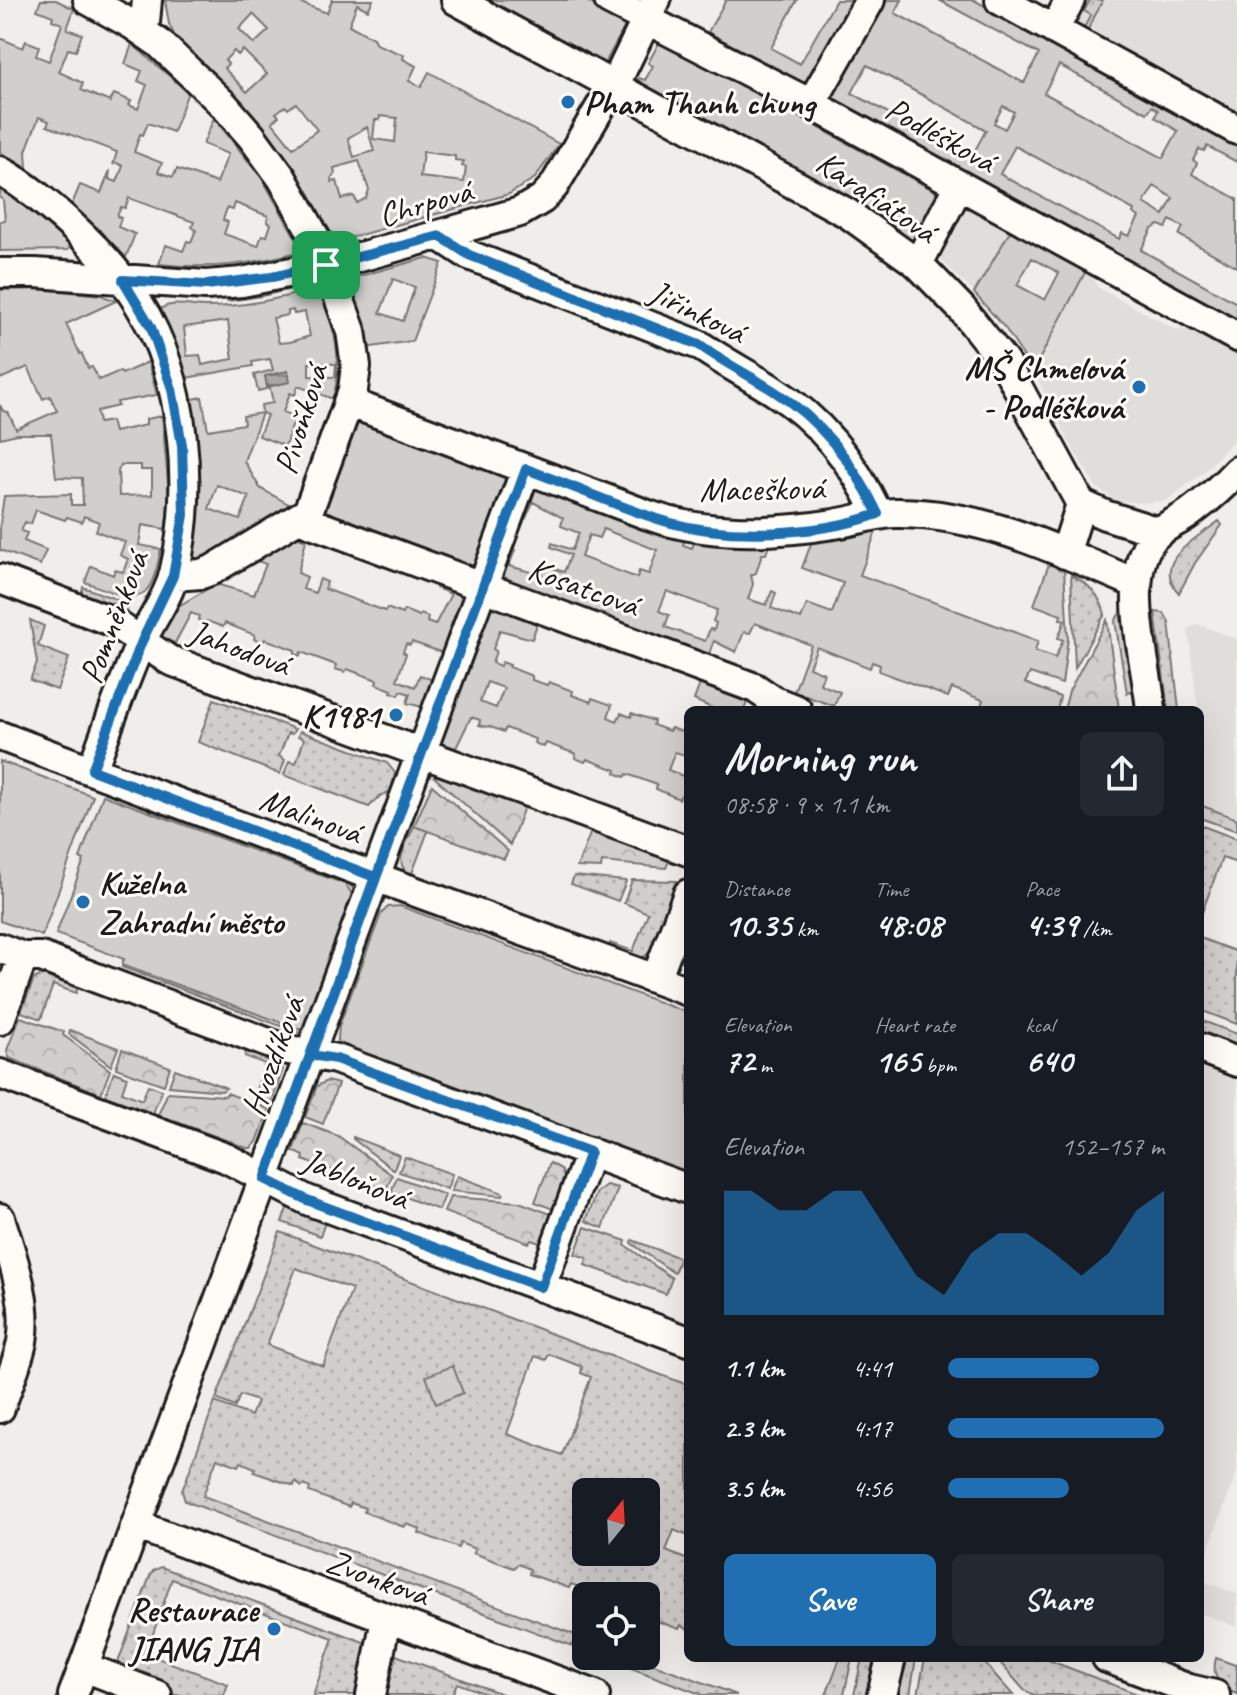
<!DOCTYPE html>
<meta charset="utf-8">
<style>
body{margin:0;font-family:Caveat,sans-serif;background:#242831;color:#f1f3f6;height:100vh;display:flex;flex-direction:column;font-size:30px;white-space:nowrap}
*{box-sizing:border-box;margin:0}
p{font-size:26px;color:#9ea1a6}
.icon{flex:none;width:44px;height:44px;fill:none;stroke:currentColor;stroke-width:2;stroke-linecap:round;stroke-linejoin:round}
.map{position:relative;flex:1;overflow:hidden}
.drawer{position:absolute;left:684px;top:706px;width:520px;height:956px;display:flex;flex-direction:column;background:#171b24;border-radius:12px;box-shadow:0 8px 32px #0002}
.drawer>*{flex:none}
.needle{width:52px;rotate:18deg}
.controls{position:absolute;left:572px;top:1478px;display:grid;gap:16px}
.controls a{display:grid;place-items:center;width:88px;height:88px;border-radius:12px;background:#171b24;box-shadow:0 8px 32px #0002;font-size:40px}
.pin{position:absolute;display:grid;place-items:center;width:68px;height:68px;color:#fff;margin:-34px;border-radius:16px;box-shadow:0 4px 12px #0006}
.round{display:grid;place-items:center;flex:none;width:84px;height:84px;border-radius:12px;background:#242831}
.overview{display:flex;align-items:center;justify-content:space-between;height:136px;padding:0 40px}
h1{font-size:44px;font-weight:700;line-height:60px}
.metrics{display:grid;grid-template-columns:repeat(3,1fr);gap:12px;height:136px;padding:8px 40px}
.metrics div{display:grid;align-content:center}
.metrics b{font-size:34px;font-weight:700}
.metrics small{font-size:22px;font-weight:400}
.metrics p{font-size:22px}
.chart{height:224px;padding:16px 40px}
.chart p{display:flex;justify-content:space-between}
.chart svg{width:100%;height:144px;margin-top:8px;fill:#1f6fb2;opacity:.7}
.primary-button{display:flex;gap:16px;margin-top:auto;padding:16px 40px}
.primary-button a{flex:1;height:92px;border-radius:12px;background:#1f6fb2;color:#fff;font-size:32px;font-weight:700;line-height:92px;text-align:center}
.primary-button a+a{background:#242831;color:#f1f3f6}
ul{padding:0 40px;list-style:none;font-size:26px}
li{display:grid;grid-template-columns:128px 96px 1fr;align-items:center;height:60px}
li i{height:20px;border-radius:10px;background:#1f6fb2}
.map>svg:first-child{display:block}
</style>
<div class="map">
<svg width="1237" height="1695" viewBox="0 0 1237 1695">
<defs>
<pattern id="grass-dots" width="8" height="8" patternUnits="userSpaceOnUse" patternTransform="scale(2)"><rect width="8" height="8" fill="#d0cfcc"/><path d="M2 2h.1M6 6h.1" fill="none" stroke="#b2b1af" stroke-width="1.8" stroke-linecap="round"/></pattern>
<pattern id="forest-crowns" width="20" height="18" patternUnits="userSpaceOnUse" patternTransform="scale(2)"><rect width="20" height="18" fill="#d0cfcc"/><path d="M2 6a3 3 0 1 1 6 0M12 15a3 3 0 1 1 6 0" fill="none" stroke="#b2b1af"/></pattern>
<pattern id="water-rules" width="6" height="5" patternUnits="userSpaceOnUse" patternTransform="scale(2)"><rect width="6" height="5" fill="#a8a7a3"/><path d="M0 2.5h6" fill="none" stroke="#888784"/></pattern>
</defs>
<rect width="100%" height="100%" fill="#f0eeea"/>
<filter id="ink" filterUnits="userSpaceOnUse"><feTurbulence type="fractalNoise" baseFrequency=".0125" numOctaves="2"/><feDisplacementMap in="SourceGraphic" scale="16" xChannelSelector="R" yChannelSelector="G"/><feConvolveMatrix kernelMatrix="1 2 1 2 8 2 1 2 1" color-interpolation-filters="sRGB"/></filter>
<g filter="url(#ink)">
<path fill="#e0deda" d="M1078,0H1237V121L1064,26Z
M968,204L1012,228L974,293L938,257Z
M1087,269L1099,288L1175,329L1194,330L1237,352V437L1203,473L1166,501L1136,503L1116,500L1097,488L1074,451L1033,371Z
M1197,624L1237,639V819L1200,805V710H1198L1188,629Z
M1200,1067L1237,1081V1472L1200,1572Z
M1200,1580L1237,1594V1627L1200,1613Z"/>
<path fill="url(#grass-dots)" stroke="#767674" stroke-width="2" fill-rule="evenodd" d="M1090,0H1103L1086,33L1082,31L1091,15L1084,11Z
M514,197L516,202L343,250L346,245Z
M311,279L312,284L262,296L228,301V295Z
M1219,521L1222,525L1195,563L1179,593C1149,561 1199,537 1219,521Z
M1071,575C1088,583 1100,595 1105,614L1075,668Z
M83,587L129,604L126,613L81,595Z
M1155,612L1164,613L1169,622L1179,710H1168Z
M1120,613L1133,690L1127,693L1115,621Z
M30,620L44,626L38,646L69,658L57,690L30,680L37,663Z
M214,699L295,729L292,734L288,733L279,756L285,760L280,774L198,742Z
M300,731L387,763L395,773L391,791L380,796L369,807L284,775L289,761L296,763L304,739L298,736Z
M1200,800V805L1237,819V831L1200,818Z
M150,810L346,881L356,891L305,1035L122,967Z
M1200,825L1237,839V863L1222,858L1200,918Z
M414,826L428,831L411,876C391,864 407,843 414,826Z
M574,876L626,881L618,901L571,884Z
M632,880L676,881L649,953L642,958L608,949L610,943L633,951L648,913L624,903Z
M1200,938L1237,952V1024L1200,1010Z
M42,975L78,987L76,993L53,985L41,1019L21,1012L34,979Z
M1200,1020L1237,1034V1048L1200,1034Z
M246,1050L279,1062L283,1069L271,1105L253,1098L265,1064L245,1056Z
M353,1137L399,1155L394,1170L353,1139Z
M405,1157L452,1174L447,1189L399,1172Z
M457,1176L503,1193L502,1196L451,1191Z
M606,1185L618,1188L603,1228L586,1221L597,1192Z
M288,1206L326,1220L320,1236L282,1222Z
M585,1227L626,1241L625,1245L672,1278L666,1294L585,1265L587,1258L575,1254Z
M280,1232L688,1385V1536L674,1530L666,1551L688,1560V1630L681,1625L679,1629L646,1617V1596H590L584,1594L585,1589L571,1584L569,1588L529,1574L530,1569L518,1564L514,1568L473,1553L475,1549L460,1543L458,1548L419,1533L420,1529L407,1524L404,1527L364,1512L365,1508L351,1503L349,1507L309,1492L310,1488L304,1485L302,1487L295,1482L294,1486L254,1472L255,1468L241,1462L239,1466L217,1458L203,1496L586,1639V1651L185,1501L182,1491L215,1402L251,1416L257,1401L240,1395L235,1407L216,1399ZM296,1268L352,1289L323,1366L267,1345ZM549,1354L582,1367L581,1373L591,1377L562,1455L507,1434L535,1356L546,1360ZM586,1492H646V1552H586Z
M632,1240L680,1258L674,1273L631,1243Z
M161,1567L369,1644L360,1695H313L333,1638L172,1579L146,1654L228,1684L224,1695H106L150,1576L153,1571Z
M393,1654L505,1695H489L457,1683L452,1695H384Z
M599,1656H632L737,1695H703Z
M840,1658H852L844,1695H826Z
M862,1658L874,1660L866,1695H854Z
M906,1658H916L910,1695H898Z
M925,1658H980L1013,1695H918Z
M996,1658H1043L1140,1695H1034L1024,1690Z
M1216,1658L1235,1665L1237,1662V1694C1220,1689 1211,1676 1216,1658Z"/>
<path fill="url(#forest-crowns)" stroke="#767674" stroke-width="2" d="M1107,620L1119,710H1064L1069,691Z
M446,775L525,804L510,845L434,777Z
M432,785L508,851L504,859L414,826Z
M592,829L666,858L669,861L666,868L602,862L601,868L577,867Z
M20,1017L64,1032L63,1035L110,1070L101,1094L9,1058L7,1050Z
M70,1030L118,1048L111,1066L69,1034Z
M122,1049L170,1067L164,1085L116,1068Z
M175,1069L224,1087L226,1088L222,1091L169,1086Z
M114,1072L127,1077L122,1092L142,1100L148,1085L162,1090L153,1113L105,1096Z
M327,1081L338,1084L323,1124L305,1117L317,1086Z
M168,1092L225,1096L227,1093L269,1109L257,1142L251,1148H247L158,1115Z
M303,1123L338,1136L392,1175L386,1190L303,1160L304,1156L293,1151Z
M550,1163L561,1169L564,1177L553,1209L535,1202Z
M397,1177L445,1195L439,1210L391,1192Z
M450,1197L519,1202L551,1214L540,1243L531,1240L529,1243L444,1212Z"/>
<path fill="#d0cfcc" stroke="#767674" stroke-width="2" fill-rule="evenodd" d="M41,0H56L74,9L67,29L82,34L76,51L68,49L59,72L83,83L81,90L110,102L114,94L131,101L129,105L138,109L147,85L138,81L142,71L125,64L132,44L188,92L173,132L148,123L143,135L140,134L134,152L162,163L158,172L173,177L177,169L217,183L228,154L203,144L214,118L263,180L303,251C250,264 214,270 159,264L166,245L183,251L187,241L191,242L196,230L192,227L194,222L129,198L125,208L121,207L117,216L121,218L118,227L135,234L126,257L72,204L80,185L101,193L110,170L109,179L117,182L123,166L115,162L113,165L117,152L47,126L49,121L39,117L26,151L27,168L0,152V38L23,48L26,41L39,46L36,56L49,61L62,24L52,20L53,16L37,10ZM235,203L268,216L267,222L271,224L267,236L262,235L258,246L224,234L228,222L223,220L227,208L233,210Z
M165,0H293L327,13L332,0H373L368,10L357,4L349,25L373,38L376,44L404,55L403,59L416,66L409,81L421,87L429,72L559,144L535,178L509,194L349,238L335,237L326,232L178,43L169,24ZM253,14L269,30L254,44L239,29ZM243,50L267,74L247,92L224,68L228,64L225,60L234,51L238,55ZM296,103L317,130L293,148L272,122L279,116L276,113L285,106L288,109ZM380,116L397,118L395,142L373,139L375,120H379ZM367,127L374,151L354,157L348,138ZM423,152L455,156V160L464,161L462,166L466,167L464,182L420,177ZM359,161L369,190L366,198L357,203L354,196L342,199L337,181L332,182L331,179L335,174L334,168Z
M478,0H585L622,20L625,26L604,65Z
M726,0H797L771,48L800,64L836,0H854L807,87L708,32Z
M883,0H902L895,13L1024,83L1039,54L939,0H974L1237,144V162L1207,146L1204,151L1199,149L1193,160L1197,163L1192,174L1237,199V267L1179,235L1183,227L1170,220L1166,228L1159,225L1152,229L1141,250L1237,303V321L830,100ZM867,65L986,130L971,158L947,145L942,146L943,143L852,93ZM1059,65L1147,113L1152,106L1158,110L1155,117L1178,131L1163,158L1044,93ZM1003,106L1014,112L1005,129L994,123ZM1015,146L1134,210L1133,213L1139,217L1129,236L1122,233L1119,239L1000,174ZM1154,186L1173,198L1164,215L1144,203Z
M660,41L935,191L938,198L913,245L868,211L640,86L637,82L639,78L645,80L653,66L648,63Z
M0,182L10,188L71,244L68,250L0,251V221L5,220L3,200L0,198Z
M1012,228L1087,269L1033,371L1005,328L974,293ZM1032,258L1059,273L1045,300L1017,285Z
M426,258L442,263L412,341L365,348L345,280ZM393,279L415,287L403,321L380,313Z
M319,288C334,326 344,358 333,399L298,386L295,395L290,393L283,412L301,419L298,426L293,424L285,446L259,436L267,415L262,413L244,461L260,488L292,506L206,559L199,560L191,554L184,401L202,397L208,430L244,424L243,416L262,413L261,405L273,403L270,388L258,391L254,375L273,370L270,359L252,362L253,366L180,379L158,312C166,299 192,307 206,307C244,307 282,298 319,288ZM293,310L294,314L305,312L310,336L290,342L279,343L273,318L288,315V311ZM228,321L233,359L202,365L200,355L187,356L184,327ZM309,363L336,364L335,377L309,376ZM217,485L249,497L240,520L209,509Z
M39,289L101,295L116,301L66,324L80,354H82L88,368L92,367L99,380L120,371L122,374L148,362L157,395L117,402L118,406L97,411L99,423L111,421L114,432L146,425V419L162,416L169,494L166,526L165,529L142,525L139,545L161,549C149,611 136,601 85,582L91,566L113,575L115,570L123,572L128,559L120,555L125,542L96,531L99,522L84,516L82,522L67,517L65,520L36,510L31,524L25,522L21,531L27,533L24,541L46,550L40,565L0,550V524L4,496L71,494V505H83L82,478L56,477L51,434H17L0,438V405L3,411L8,412L16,429L57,411L50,396L43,399L28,367L0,379V290ZM121,465H141V470H152V495L119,496L118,471Z
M352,411L517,473L480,575L314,514Z
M537,483L686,537L683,545L692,548L696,538L771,540L766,554H762L756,573L751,575L753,584L748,599L766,605L772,591L776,593L771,608L801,619L807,604L832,613L843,583L802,568L814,536L877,529L860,575L1038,641L1035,651L1055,658L1063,640L1058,638L1065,620L1060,619L1061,615L1034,605L1049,564L1064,569L1068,638L1062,684L1030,673L1025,683L1060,697L1057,710H983L980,709L983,700L952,688L948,697L879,671L880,665L872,662L870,668L817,647L809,667L824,673L820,684L840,692L834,706L794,692L811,645L755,623L750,633L744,632L736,652L714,641L707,659L500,582L513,549L515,550L509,566L542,575L546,566L564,572L571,555L551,547L552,543L572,550L579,533L561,526L563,518L533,502L526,518L525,517ZM603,529L657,550L649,574L639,571L637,578L581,557L589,535L599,538ZM667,591L717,610L713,621L716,623L714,630L710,629L705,641L665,627L669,615L659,611Z
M294,535L306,540L298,573L307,577L303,589L315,593L320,579L327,582L325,589L385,611L387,608L402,614L404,610L419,616L421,614L428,617L427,622L435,625L451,594L436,588V586L467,597L446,654L412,642L410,645L406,644L403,652L406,654L397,680L415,687L420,675L436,681L426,708L407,703L410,694L401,691L399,695L391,692L392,690L376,684L377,680L347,669L345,672L335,669L336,665L301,652L300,656L295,654V650L265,639L263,642L254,639L255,635L225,623L223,627L207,621L206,623L198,620L199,616L191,613L175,643L160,638L170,611L216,584L254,595L266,564L254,560Z
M491,606L537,624L532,639L500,630L493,649L496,651L492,663L500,666L502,662L510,665L509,667L532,676V680L547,685L549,682L573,691L572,695L591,702L592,698L612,705L608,717L617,721L621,713L631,717L632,713L654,721L653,725L669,731L671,728L688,734V756L675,752L668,770L688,778V798L681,795L679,799L656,789L657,785L627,774L625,777L615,773L616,770L587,759L585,762L575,758L576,754L546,743L544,747L534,743L535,739L506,728L504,732L488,726L486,727L479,725L480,720L471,717L456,748L440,743ZM487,682L504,688L496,708L480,702Z
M700,684L747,702L744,710H716L694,700Z
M0,761L93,796L42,936L0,921Z
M103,795L345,884L354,897L305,1031L122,965L124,959L56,934L84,860L80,858Z
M400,906L688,1013V1181L337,1051L339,1026L381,914L388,907Z
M453,1366L463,1393L436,1404L426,1376Z"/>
<path fill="url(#water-rules)" stroke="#706f6d" stroke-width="2" d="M288,371L290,382L267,387L265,376Z"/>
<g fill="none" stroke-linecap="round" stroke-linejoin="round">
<g stroke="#1c1c1c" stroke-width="34">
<path id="minor" d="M88,0L133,25L159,43L224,105L252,137L282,178L321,248L351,331L356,366L353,390L308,512L212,570L201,574L173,576
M456,0L847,213L918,264L962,309L1004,362L1081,504L1105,515L1159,532
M609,0L811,104L1237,337
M1000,0L1237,130
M141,29L145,22L147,0
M1054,30L1070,0
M811,104L870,0
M0,171C26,185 50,206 72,226C97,249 121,274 139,304C186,379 194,490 174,574C168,598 152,618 142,640C123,682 108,727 92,770
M440,236L469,255L699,345C724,362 749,375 774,391C822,421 854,463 878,514
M918,264L959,185
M0,273H35L206,285L242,282L342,262L520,212L542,199L554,186L620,74L656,0
M348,402L648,515C708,536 771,534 834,524C856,521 877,512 900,513C985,514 1060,551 1137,584
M298,518L755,688L774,701L797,710
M1065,554L1081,504
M0,579L111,621L169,660L688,851
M1151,710C1147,663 1117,566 1159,532C1169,524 1181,520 1191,512C1207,500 1223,486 1237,471
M0,736L375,877L688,991
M0,948L23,957H41L284,1049L336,1059L688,1189
M656,979L688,894
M0,1020L23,957
M1200,1048L1237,1062
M0,1074L226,1158L307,1200L688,1341
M0,1218C12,1257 29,1301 22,1342C17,1365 7,1387 0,1408
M541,1287L590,1152
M136,1525L595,1695
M1107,1658L1189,1689L1215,1695
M84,1667L157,1695
M73,1695L526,469
M371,1695L386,1619
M882,1695L891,1658"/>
</g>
<use href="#minor" stroke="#fdfcf7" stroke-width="28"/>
</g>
</g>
<g fill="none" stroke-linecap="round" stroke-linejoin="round" filter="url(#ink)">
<g stroke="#fff" stroke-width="16">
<path id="route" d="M326,265L272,277L206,285L123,280L151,327L172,389L182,445L184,515L173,576L142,641L92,770L375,877L265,1179L307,1200L541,1287L590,1152L336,1059L311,1055L526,469C574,486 621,509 671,523C730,539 820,535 878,514C854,463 822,421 774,391C749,375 723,362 699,345L469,255L440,236L326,265"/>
</g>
<use href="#route" stroke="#1f6fb2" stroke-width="10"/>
</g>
<g fill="#1f6fb2" stroke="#fdfcf7" stroke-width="3">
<circle cx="568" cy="102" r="8"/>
<circle cx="1139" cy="387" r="8"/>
<circle cx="396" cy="715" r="8"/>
<circle cx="83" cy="902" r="8"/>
<circle cx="274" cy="1629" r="8"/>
</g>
<g text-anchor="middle" stroke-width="6" stroke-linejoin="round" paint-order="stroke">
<g font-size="34" font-weight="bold" fill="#1c1c1c" stroke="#fdfcf7" text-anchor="end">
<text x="584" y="114" text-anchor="start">Pham Thanh chung</text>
<text x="1123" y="379">MŠ Chmelová<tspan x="1123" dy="39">- Podléšková</tspan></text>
<text x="380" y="727">K1981</text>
<text x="99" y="894" text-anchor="start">Kuželna<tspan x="99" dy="39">Zahradní město</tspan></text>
<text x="258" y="1621">Restaurace<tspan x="258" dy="39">JIANG JIA</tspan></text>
</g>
<g font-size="34" fill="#1c1c1c" stroke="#fdfcf7">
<text transform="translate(941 134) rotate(29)" y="12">Podléšková</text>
<text transform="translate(877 196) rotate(34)" y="12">Karafiátová</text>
<text transform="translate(425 202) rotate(-16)" y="12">Chrpová</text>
<text transform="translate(698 311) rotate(26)" y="12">Jiřinková</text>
<text transform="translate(300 419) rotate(-73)" y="12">Pivoňková</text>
<text transform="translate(762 488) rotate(-1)" y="12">Macešková</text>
<text transform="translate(584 586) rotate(20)" y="12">Kosatcová</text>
<text transform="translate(113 617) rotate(-69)" y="12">Pomněnková</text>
<text transform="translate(240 647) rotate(20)" y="12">Jahodová</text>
<text transform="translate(311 815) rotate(20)" y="12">Malinová</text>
<text transform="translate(272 1056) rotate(-70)" y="12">Hvozdíková</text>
<text transform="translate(356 1178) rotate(22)" y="12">Jabloňová</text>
<text transform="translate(378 1577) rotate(20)" y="12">Zvonková</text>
</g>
</g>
</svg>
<div class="controls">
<a><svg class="needle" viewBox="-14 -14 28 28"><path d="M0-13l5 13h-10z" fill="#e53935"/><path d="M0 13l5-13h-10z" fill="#9ea1a6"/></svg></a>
<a><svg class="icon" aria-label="locate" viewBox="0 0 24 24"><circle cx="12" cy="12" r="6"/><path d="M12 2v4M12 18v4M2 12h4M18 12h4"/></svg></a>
</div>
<div class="pin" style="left:326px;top:265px;background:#1e9e55"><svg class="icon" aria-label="arrive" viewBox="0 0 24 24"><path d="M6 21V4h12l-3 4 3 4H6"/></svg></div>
<section class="drawer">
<div class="overview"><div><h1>Morning run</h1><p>08:58 · 9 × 1.1 km</p></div><a class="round"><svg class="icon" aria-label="share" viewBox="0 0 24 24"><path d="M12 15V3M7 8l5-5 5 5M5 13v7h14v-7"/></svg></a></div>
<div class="metrics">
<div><p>Distance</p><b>10.35<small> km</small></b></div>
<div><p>Time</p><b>48:08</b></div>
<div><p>Pace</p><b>4:39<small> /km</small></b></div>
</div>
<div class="metrics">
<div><p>Elevation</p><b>72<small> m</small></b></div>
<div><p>Heart rate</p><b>165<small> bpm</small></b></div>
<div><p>kcal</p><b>640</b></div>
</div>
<div class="chart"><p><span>Elevation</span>152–157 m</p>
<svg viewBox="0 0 160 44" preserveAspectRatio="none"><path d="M0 44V6L10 6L20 12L30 12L40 6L50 6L60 19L70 32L80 38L90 25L100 19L110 19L120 25L130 32L140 25L150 12L160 6V44z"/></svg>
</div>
<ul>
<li><b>1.1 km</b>4:41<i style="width:70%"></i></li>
<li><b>2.3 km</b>4:17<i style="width:100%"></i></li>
<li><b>3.5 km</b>4:56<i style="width:56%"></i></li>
</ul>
<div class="primary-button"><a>Save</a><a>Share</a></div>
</section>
</div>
